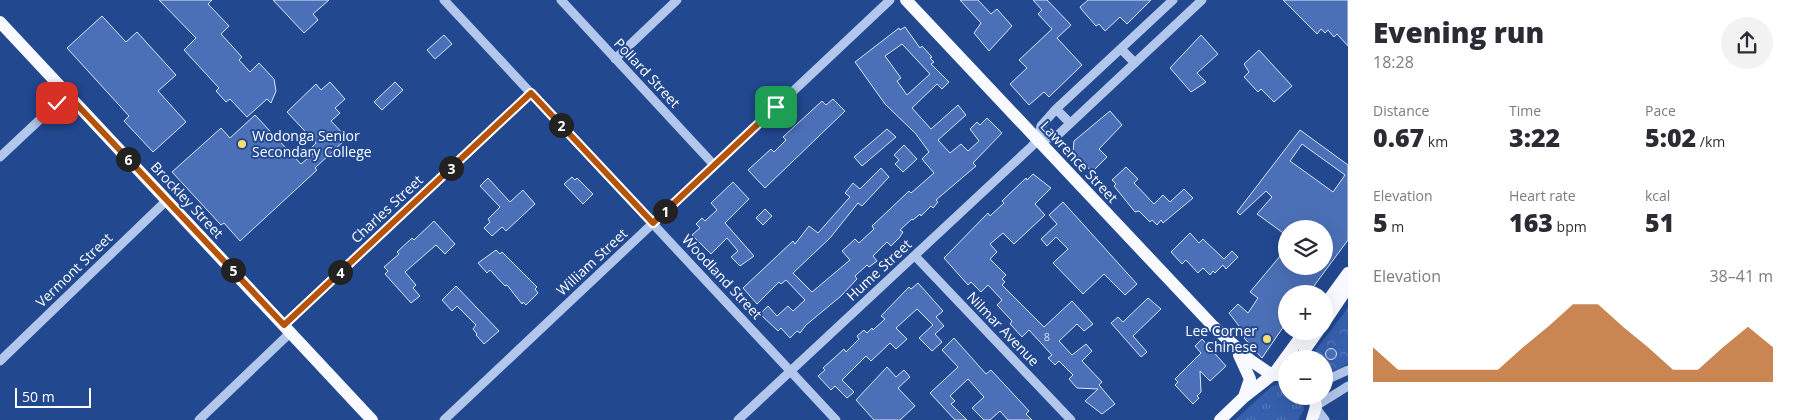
<!DOCTYPE html>
<meta charset="utf-8">
<style>
body{margin:0;font-family:"Open Sans",sans-serif;background:#f2f2f3;color:#2b2b33;height:100vh;display:flex;flex-direction:column;font-size:19px;white-space:nowrap}
*{box-sizing:border-box;margin:0}
p{font-size:16px;color:#7c7c81}
.icon{flex:none;width:28px;height:28px;fill:none;stroke:currentColor;stroke-width:2;stroke-linecap:round;stroke-linejoin:round}
.map{position:relative;flex:1;overflow:hidden}
.drawer{display:flex;flex-direction:column;background:#fff;width:450px}
.drawer>*{flex:none}
.fabs{position:absolute;left:1278px;top:220px;display:grid;gap:10px}
.fabs a{display:grid;place-items:center;width:55px;height:55px;border-radius:50%;background:#fff;box-shadow:0 5px 20px #0002;font-size:25px}
.scale{position:absolute;left:15px;bottom:12px;width:76px;box-sizing:border-box;padding-left:5px;border:2px solid #fff;border-top:0;font-size:14px;line-height:18px;white-space:nowrap;color:#fff;-webkit-text-stroke:4px #224890;paint-order:stroke}
.pin{position:absolute;display:grid;place-items:center;width:42px;height:42px;color:#fff;margin:-21px;border-radius:10px;box-shadow:0 2px 8px #0006}
.km{position:absolute;width:25px;height:25px;margin:-12px;border-radius:50%;background:#222;color:#fff;font-size:14px;line-height:25px;text-align:center}
.round{display:grid;place-items:center;flex:none;width:52px;height:52px;border-radius:26px;background:#f2f2f3}
.summary{display:flex;align-items:center;justify-content:space-between;height:85px;padding:0 25px}
h1{font-size:28px;font-weight:800;line-height:38px}
.stats{display:grid;grid-template-columns:repeat(3,1fr);gap:8px;height:85px;padding:5px 25px}
.stats div{display:grid;align-content:center}
.stats b{font-size:25px;font-weight:800}
.stats small{font-size:14px;font-weight:400}
.stats p{font-size:14px}
.chart{height:140px;padding:10px 25px}
.chart p{display:flex;justify-content:space-between}
.chart svg{width:100%;height:90px;margin-top:5px;fill:#b45309;opacity:.7}
main{display:flex;flex:1;min-height:0}
.map>svg:first-child{display:block}
</style>
<main>
<div class="map">
<svg width="1348" height="420" viewBox="0 0 1348 420">
<defs>
<pattern id="grass-tufts" width="24" height="20" patternUnits="userSpaceOnUse" patternTransform="scale(1.25)"><rect width="24" height="20" fill="#3660ad"/><path d="M3 7l-1-3M5 7V3M7 7l1-3M15 17l-1-3M17 17v-4M19 17l1-3" fill="none" stroke="#5478b9"/></pattern>
<pattern id="park-crowns" width="20" height="18" patternUnits="userSpaceOnUse" patternTransform="scale(1.25)"><rect width="20" height="18" fill="#3660ad"/><path d="M2 6a3 3 0 1 1 6 0M12 15a3 3 0 1 1 6 0" fill="none" stroke="#5478b9"/></pattern>
</defs>
<rect width="100%" height="100%" fill="#224890"/>
<path fill="url(#grass-tufts)" d="M1282,383L1286,384V396L1302,397L1304,410L1298,420H1235L1271,387Z"/>
<path fill="url(#park-crowns)" d="M1348,308V363L1340,369L1325,373L1324,359H1313L1314,352Z"/>
<path fill="#4b70b7" stroke="#d8e4f9" fill-rule="evenodd" d="M159,0H212L208,4L229,26L221,34L242,57L239,60L250,72L259,63L274,79L276,91L271,103L267,99L247,117L230,99L226,102L216,91L219,88L184,50L196,38Z
M273,0H329L313,14L318,20L304,33Z
M960,0H978L991,14L997,9L1012,26L989,51L974,33L981,23Z
M1033,0H1047L1071,25L1057,38L1082,65L1049,97L1044,92L1029,105L1010,84L1027,68L1019,60L1052,29L1038,14L1042,10Z
M1088,0H1151L1127,24L1120,17L1105,31L1099,24L1096,26L1082,10L1080,7Z
M1283,0H1348V46L1337,34L1334,37L1328,30L1325,33L1321,29L1317,34Z
M102,16L126,42L137,32L176,75L158,91L186,122L153,152L124,121L129,116L67,48Z
M905,27L920,48L922,46L932,57L930,58L934,62L931,64L949,82L942,89L937,84L912,108L931,129L958,105L966,115L938,140L950,153L961,144L968,151L979,141L970,129L977,122L980,125L987,118L1002,133L973,163L976,166L936,200L938,202L933,208L931,206L921,216L920,214L913,220L912,219L900,230L903,232L899,238L891,246L887,242L873,256L877,261L869,267L867,265L855,276L857,279L841,296L806,325L800,333L797,331L790,338L781,328L778,331L760,314L768,306L777,316L788,306L793,311L805,300L786,280L781,284L779,282L757,304L743,288L793,241L795,244L809,226L818,233L850,197L845,193L853,183L860,189L881,168L889,177L862,206L858,203L830,238L793,273L812,292L850,260L842,251L855,239L859,243L874,229L872,226L909,191L911,193L934,173L922,159L929,152L916,134L885,104L855,62L899,28L900,30ZM902,44L930,74L907,95L897,81L901,78L885,56Z
M444,35L452,44L435,59L427,50Z
M1201,35L1218,54L1197,73L1206,82L1191,92L1170,68Z
M1259,50L1292,86L1274,102L1261,89L1258,92L1244,77L1249,72L1244,64Z
M330,82L345,99L335,108L340,113L331,121L347,138L315,168L317,170L240,241L224,223L221,225L172,172L221,128L230,138L255,115L301,164L313,154L309,150L316,143L287,112L316,84L321,90Z
M395,82L403,90L382,110L374,102Z
M833,99L845,111L765,188L748,170L771,149L774,152L786,140L783,137L822,101L826,105Z
M1110,111L1122,125L1099,149L1107,157L1092,172L1073,152L1074,141Z
M887,129L896,137L862,166L854,157Z
M1300,130L1348,165V240L1308,294H1286V323L1262,358L1244,338L1246,335L1229,313L1238,304L1248,313L1258,298L1250,292L1286,249V266H1324V229H1286V235L1257,214L1272,197L1266,191L1240,215L1237,212ZM1302,144L1345,175L1333,192L1290,161Z
M904,145L917,159L903,172L895,164L899,160L894,155Z
M1126,167L1138,179L1134,183L1154,204L1163,195L1170,202L1184,189L1193,198L1163,223L1161,220L1157,225L1152,220L1150,222L1139,211L1135,212L1114,186L1116,184L1112,180Z
M1033,174L1051,188L1035,204L1045,215L1014,244L1003,233L990,244L997,252L990,259L1006,275L1002,279L1005,282L1002,285L1044,327L1072,301L1093,324L1084,331L1077,324L1059,341L1072,355L1086,344L1092,351L1082,361L1102,382L1099,385L1115,404L1102,414L1085,401L1098,389L1077,388L1069,379L1073,375L1059,361L1055,365L1048,358L1052,355L1029,330L1022,337L1010,324L1012,321L997,305L1002,300L988,285L981,292L971,282L968,285L944,258L988,213L990,216L1004,203L1002,201L1026,178L1027,180Z
M572,177L575,180L577,178L593,194L583,204L564,184Z
M488,178L510,202L523,190L535,204L506,231L502,227L492,236L484,228L490,222L488,219L500,207L480,186Z
M733,182L749,199L725,223L754,256L740,266L731,257L738,251L727,238L711,254L692,235L700,228L696,224L702,218L705,221L717,210L711,203Z
M1063,202L1137,284L1125,295L1104,274L1083,294L1053,263L1068,249L1056,237L1047,246L1041,239L1057,224L1049,215Z
M765,209L772,216L763,225L756,218Z
M434,221L455,244L445,254L436,245L405,272L416,285L413,288L420,296L411,303L385,274L388,271L384,267L399,254L397,252L412,238L414,240Z
M1190,233L1199,243L1203,239L1224,259L1232,251L1238,257L1226,269L1223,265L1215,273L1213,271L1210,275L1203,268L1198,273L1186,260L1182,264L1171,252Z
M496,250L500,254L502,252L537,287L535,289L538,293L526,305L523,302L522,304L507,285L505,286L490,270L487,273L478,263Z
M918,283L943,311L936,317L944,326L935,334L942,342L932,351L919,338L933,325L917,309L896,328L907,339L896,349L890,343L871,361L866,356L842,380L854,392L847,398L835,386L831,390L818,376L825,370L823,368L844,349L846,352L859,339L857,336L864,330L867,333L872,328L873,330L885,319L881,316L909,287L911,289Z
M456,286L499,331L484,344L476,335L477,334L473,329L476,325L457,306L452,311L442,300Z
M1148,298L1161,309L1133,336L1147,352L1141,357L1111,323L1118,317L1123,322Z
M954,338L986,374L991,370L1029,411L1026,414L1032,420H1008L1000,411L990,420H984L972,408L984,397L968,379L950,396L955,401L951,404L967,420H955L930,393L958,367L942,350Z
M1202,339L1226,366L1210,381L1200,371L1201,392L1197,396L1199,398L1193,404L1175,385L1178,382L1175,379L1201,353L1195,346Z
M1325.5 354a5.5 5.5 0 1 1 11 0a5.5 5.5 0 1 1-11 0Z
M887,367L896,377L904,370L910,377L898,388L915,406L900,420H874L856,400Z"/>
<g fill="none" stroke-linecap="round" stroke-linejoin="round">
<path stroke="#b3c7ec" stroke-width="9" d="M444,0L836,420
M561,0L714,165
M1121,49L1135,63
M615,59L677,0
M1056,109L1070,123
M1038,140L1055,137L1060,133L1202,0
M0,157L67,94
M915,256L1071,420
M284,325L531,93
M0,361L167,200
M1324,381L1348,370
M1316,406L1348,386
M1316,408L1325,420
M199,420L291,332
M444,420L890,0
M738,420L1031,147L1038,140L1041,126L1056,109L1173,0"/>
<path stroke="#f9faff" stroke-width="12" d="M906,0L1213,326L1250,360L1272,375
M0,22L372,420
M1324,306L1348,273
M1324,323L1348,287
M1239,355L1250,379L1244,397
M1302,359L1306,348L1318,331
M1273,375L1305,331
M1220,420L1244,397L1272,375H1286
M1312,420L1316,406L1314,396"/>
</g>
<g fill="none" stroke-linecap="round" stroke-linejoin="round">
<g stroke="#fff" stroke-width="10">
<path id="route" d="M57,103L67,94L284,325L531,93L653,223L776,107"/>
</g>
<use href="#route" stroke="#b45309" stroke-width="6"/>
</g>
<g fill="#f8df75" stroke="#224890" stroke-width="2">
<circle cx="242" cy="144" r="5"/>
<circle cx="1267" cy="339" r="5"/>
</g>
<g text-anchor="middle" stroke-width="4" stroke-linejoin="round" paint-order="stroke">
<g font-size="11" fill="#d2dbed">
<text x="1047" y="341">8</text>
</g>
<g font-size="14" fill="#fff" stroke="#224890">
<text transform="translate(647 73) rotate(47)" y="5">Pollard Street</text>
<text transform="translate(1079 162) rotate(47)" y="5">Lawrence Street</text>
<text transform="translate(187 200) rotate(47)" y="5">Brockley Street</text>
<text transform="translate(387 209) rotate(-43)" y="5">Charles Street</text>
<text transform="translate(592 262) rotate(-43)" y="5">William Street</text>
<text transform="translate(74 270) rotate(-44)" y="5">Vermont Street</text>
<text transform="translate(879 270) rotate(-43)" y="5">Hume Street</text>
<text transform="translate(722 277) rotate(47)" y="5">Woodland Street</text>
<text transform="translate(1003 329) rotate(46)" y="5">Nilmar Avenue</text>
</g>
<g font-size="14" fill="#fff" stroke="#224890" text-anchor="start">
<text x="252" y="141">Wodonga Senior<tspan x="252" dy="16">Secondary College</tspan></text>
<text x="1257" y="336" text-anchor="end">Lee Corner<tspan x="1257" dy="16">Chinese</tspan></text>
</g>
</g>
</svg>
<div class="fabs">
<a><svg class="icon" aria-label="layers" viewBox="0 0 24 24"><path d="M12 4l9 5-9 5-9-5zM3 14l9 5 9-5"/></svg></a>
<a>+</a>
<a>−</a>
</div>
<div class="scale">50 m</div>
<div class="pin" style="left:776px;top:107px;background:#1e9e55"><svg class="icon" aria-label="arrive" viewBox="0 0 24 24"><path d="M6 21V4h12l-3 4 3 4H6"/></svg></div>
<div class="pin" style="left:57px;top:103px;background:#d93025"><svg class="icon" aria-label="check" viewBox="0 0 24 24"><path d="M5 12l5 5 9-10"/></svg></div>
<b class="km" style="left:665px;top:211px">1</b>
<b class="km" style="left:561px;top:125px">2</b>
<b class="km" style="left:451px;top:168px">3</b>
<b class="km" style="left:340px;top:272px">4</b>
<b class="km" style="left:233px;top:270px">5</b>
<b class="km" style="left:128px;top:159px">6</b>
</div>
<section class="drawer">
<div class="summary"><div><h1>Evening run</h1><p>18:28</p></div><a class="round"><svg class="icon" aria-label="share" viewBox="0 0 24 24"><path d="M12 15V3M7 8l5-5 5 5M5 13v7h14v-7"/></svg></a></div>
<div class="stats">
<div><p>Distance</p><b>0.67<small> km</small></b></div>
<div><p>Time</p><b>3:22</b></div>
<div><p>Pace</p><b>5:02<small> /km</small></b></div>
</div>
<div class="stats">
<div><p>Elevation</p><b>5<small> m</small></b></div>
<div><p>Heart rate</p><b>163<small> bpm</small></b></div>
<div><p>kcal</p><b>51</b></div>
</div>
<div class="chart"><p><span>Elevation</span>38–41 m</p>
<svg viewBox="0 0 160 44" preserveAspectRatio="none"><path d="M0 44V27L10 38L20 38L30 38L40 38L50 38L60 27L70 17L80 6L90 6L100 17L110 27L120 38L130 38L140 27L150 17L160 27V44z"/></svg>
</div>
</section>
</main>
